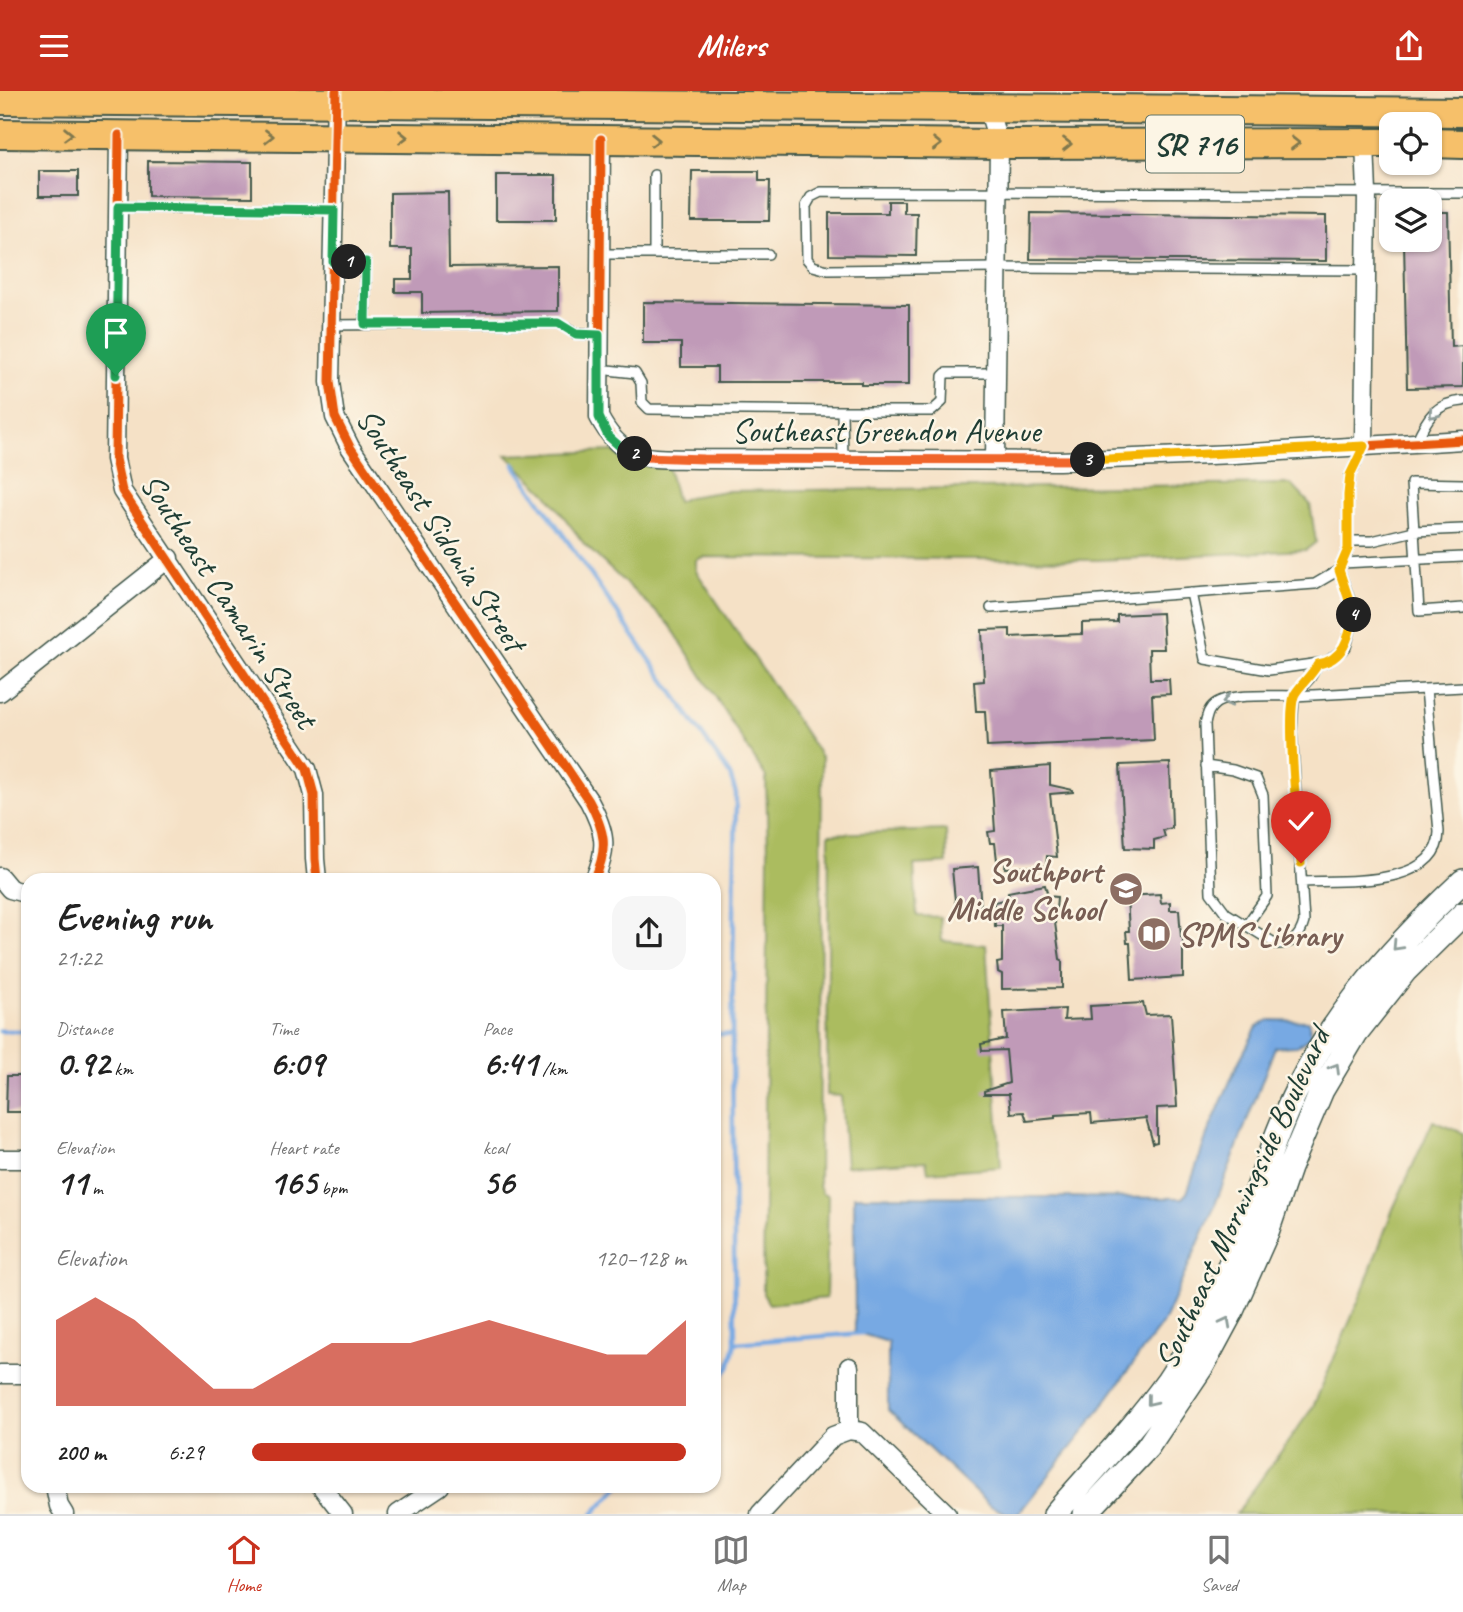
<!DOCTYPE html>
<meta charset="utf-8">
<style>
body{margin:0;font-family:Caveat,sans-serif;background:#f6f6f6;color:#222;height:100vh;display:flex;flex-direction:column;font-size:26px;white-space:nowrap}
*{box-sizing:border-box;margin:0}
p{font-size:23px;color:#767676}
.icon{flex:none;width:38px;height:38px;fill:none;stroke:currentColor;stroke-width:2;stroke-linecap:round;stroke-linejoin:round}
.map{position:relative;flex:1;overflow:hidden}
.side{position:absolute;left:21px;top:782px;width:700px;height:620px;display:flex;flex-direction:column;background:#fff;border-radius:21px;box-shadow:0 2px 5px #0004}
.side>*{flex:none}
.buttons{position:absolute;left:1379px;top:21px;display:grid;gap:14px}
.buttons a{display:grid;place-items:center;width:63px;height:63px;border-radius:14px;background:#fff;box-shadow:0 2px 5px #0004;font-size:35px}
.pin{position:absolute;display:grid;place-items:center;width:60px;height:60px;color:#fff;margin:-72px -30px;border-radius:50% 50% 50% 0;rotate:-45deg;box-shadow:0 0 7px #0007}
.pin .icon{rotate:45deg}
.km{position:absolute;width:35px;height:35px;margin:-18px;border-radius:50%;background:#222;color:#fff;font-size:19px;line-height:35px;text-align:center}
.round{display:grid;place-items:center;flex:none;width:74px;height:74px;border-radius:21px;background:#f6f6f6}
.head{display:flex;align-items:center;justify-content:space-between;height:119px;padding:0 35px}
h1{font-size:38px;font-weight:600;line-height:52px}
.figures{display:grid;grid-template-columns:repeat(3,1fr);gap:10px;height:119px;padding:7px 35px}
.figures div{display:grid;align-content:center}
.figures b{font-size:35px;font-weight:600}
.figures small{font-size:19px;font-weight:400}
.figures p{font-size:19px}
.chart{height:196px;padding:14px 35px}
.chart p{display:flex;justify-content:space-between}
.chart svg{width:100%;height:126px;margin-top:7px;fill:#c8321e;opacity:.7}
ul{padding:0 35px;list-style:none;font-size:23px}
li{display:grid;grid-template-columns:112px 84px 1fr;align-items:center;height:52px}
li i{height:18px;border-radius:9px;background:#c8321e}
header{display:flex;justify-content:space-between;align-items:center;height:91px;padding:0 35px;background:#c8321e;color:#fff;font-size:32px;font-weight:600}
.menu{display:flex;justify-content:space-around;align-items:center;height:98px;border-top:2px solid #e0e0e0;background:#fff;font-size:19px;color:#767676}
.menu a{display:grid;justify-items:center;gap:4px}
.menu .on{color:#c8321e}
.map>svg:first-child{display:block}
</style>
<header><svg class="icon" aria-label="menu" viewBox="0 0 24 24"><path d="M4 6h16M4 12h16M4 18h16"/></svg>Milers<svg class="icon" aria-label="share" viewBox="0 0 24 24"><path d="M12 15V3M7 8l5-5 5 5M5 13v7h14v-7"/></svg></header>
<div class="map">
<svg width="1463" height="1423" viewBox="0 0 1463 1423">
<rect width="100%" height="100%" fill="#fcf5e5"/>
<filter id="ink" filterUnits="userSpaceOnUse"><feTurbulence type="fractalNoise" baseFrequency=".0143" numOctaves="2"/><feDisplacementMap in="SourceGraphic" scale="14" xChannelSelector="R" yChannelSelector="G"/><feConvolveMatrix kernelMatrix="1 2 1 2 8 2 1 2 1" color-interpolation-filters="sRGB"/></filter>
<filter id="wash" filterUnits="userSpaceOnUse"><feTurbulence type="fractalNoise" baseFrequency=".00686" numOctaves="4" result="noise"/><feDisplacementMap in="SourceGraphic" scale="28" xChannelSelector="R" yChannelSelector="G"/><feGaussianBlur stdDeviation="1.57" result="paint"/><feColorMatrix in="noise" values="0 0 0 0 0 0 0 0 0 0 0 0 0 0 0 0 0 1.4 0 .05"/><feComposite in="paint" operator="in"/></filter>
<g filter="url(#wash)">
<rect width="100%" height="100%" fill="#f5e1c6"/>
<path fill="#abbc5f" stroke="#657c4a" stroke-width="2" d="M613,360C629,375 648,375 668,376L677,411L688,406L726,400L1291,393L1310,413L1316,451L1306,459L1098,469L703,466L696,469V480L822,667L819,1095L822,1102L828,1104L826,1207L769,1213L763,1203L768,762L766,686L670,534L585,454L546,402L506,364Z
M946,739L947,772L914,774L917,825L940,826L942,850L986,854L1001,1076L928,1081L926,1070L846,1075L841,1005L827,1004L829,743Z
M1433,1030L1463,1042V1423H1236L1313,1316L1359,1209L1393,1118Z"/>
<path fill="#77a9e3" stroke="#4b738c" stroke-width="2" d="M1270,929L1308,930L1312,945L1297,955L1275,956L1213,1119L1164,1230L1085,1339L1018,1423L1005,1422L989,1414L888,1319V1251L855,1241L854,1105L1182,1107L1187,1102L1207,1044L1237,974L1257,936Z"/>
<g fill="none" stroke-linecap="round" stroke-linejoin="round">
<path stroke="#77a9e3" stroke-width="4.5" d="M514,373L730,684L736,703L732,944L735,1252L729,1277L714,1293
M0,940H28
M714,943L732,944
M735,1252L863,1242
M593,1423L619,1395"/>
</g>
<g id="blocks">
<path fill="#c09ab8" d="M148,70L252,71V106L148,105Z
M39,80H78V105H39Z
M692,80H759V90H770L769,130H691Z
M496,84H556V129H496Z
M448,101L449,176L558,175V220L422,222V201H395V188H412V158H390V102Z
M888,110H904V122H917L916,165L829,164V122H888Z
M1430,121H1448L1451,256L1463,255V296L1407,297L1404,149H1430Z
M1031,122L1326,125V170L1030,168Z
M643,211L909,214V294H861V291H717V276H681V252H643Z
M1162,522L1164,558H1149L1150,588H1169L1170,603L1152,604L1154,649L987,656L985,620H976L974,591L984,590L982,539L1010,538V546L1082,543V532L1117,531V524Z
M1170,672L1172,737L1163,739L1165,746L1154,749V758L1125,757L1120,674Z
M1050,675V694L1073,699V701L1050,703L1057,766L1047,765L1046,775L1005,777L1006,769H997L995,752H990L988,741L995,740L991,680Z
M978,776L981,819L956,820L952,778Z
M1045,794L1048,805L1057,806L1055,832L1060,868L1062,869V897L1002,898V883L998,881L997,872L1002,871V835H995L994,811L1009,808L1008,801Z
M1160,803L1161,812L1170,811V819H1179L1181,846L1183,847V886L1132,889L1130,852H1127L1126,840H1129L1127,805Z
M1143,912L1146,924L1171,923L1177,1016L1157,1017V1051L1153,1052L1146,1027L1092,1032L1091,1022L1055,1024V1027L1027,1030L1024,1021L1011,1022L1009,1003H984V1000L1009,992L1006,959L982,960L981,953L1006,948L1004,921L1065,918L1064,929L1091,928L1090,915Z
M7,985H28V1021H6Z"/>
</g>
</g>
<g filter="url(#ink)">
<use href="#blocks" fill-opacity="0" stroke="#3f564a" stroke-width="2"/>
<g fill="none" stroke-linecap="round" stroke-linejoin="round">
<g stroke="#3f564a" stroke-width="12">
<path id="service" d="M118,116L334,119
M600,163H768
M654,163V84
M333,171H366L365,233
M1366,179L996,177L828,179L813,175L807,168L806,115L811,106L821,101L1463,102
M331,234L558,232L576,243L599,244
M599,278L635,282L641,292L642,311L649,318L842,320L843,369
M842,320H932L942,311L943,285L946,282H996
M1416,351C1427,327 1435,312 1463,310
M1463,393L1411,392L1419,520L1463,517
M1348,450H1372L1414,440L1463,438
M1342,472L1463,466
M1191,502L1205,568L1269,579L1327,571L1346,556L1355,523L1339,479
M991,517L1315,493L1339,479L1348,458V404L1350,384L1364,355
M1318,573L1310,587L1294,605C1275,605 1229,602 1215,613C1208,618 1207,625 1205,633L1211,802L1226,822L1276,853C1292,854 1300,846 1304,831L1292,641L1294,605L1463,596
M1206,675L1233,679L1256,687L1263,704L1267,805L1246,835
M1302,791C1341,789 1438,797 1439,741L1426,598"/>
</g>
<g stroke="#3f564a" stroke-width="21">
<path id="minor" d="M336,3L330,291L335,326L350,356L589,710C605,740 609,757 594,789
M988,17L999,53L995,369
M119,44L115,368L122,400L307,678L314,704L315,768L317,789
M601,48L599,326C625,376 653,366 703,368L1059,370L1234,363L1463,349
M1364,355L1367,102L1365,52
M0,601L169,467
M0,786L10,798L28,803
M0,1068H28
M849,1276V1339
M0,1283H28
M55,1395L59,1415L64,1423
M321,1395L343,1423
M398,1423L440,1395
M760,1423L833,1345L849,1339L862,1341L947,1423"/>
</g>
<g stroke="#3f564a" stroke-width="26">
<path id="tertiary" d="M1055,1423C1093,1379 1134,1337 1168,1290C1185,1265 1199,1238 1212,1212C1242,1156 1257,1092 1281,1034C1320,937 1388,860 1463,790
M1085,1423L1147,1357L1203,1274L1231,1222L1267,1141L1289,1077L1322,999L1356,942L1405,880L1463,823"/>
</g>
<g stroke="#3f564a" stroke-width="32">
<path id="primary" d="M0,9L1463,21
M0,43L999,53L1391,52
M1430,52L1463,53"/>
</g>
<use href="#service" stroke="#fff" stroke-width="9"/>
<use href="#minor" stroke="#fff" stroke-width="18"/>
<use href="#tertiary" stroke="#fff" stroke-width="23"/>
<use href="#primary" stroke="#f6c06b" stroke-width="28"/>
<g stroke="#fcf5e5" stroke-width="13">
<path id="cycleway" d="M336,0L330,291L335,326L350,356L589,710C605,740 609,757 594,789
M119,44L115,368L122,400L307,678L314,704L315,768L317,789
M601,48L599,326C625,376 653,366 703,368L1059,370L1234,363L1463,349"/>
</g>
<use href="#cycleway" stroke="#e8590c" stroke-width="9"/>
</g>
<defs><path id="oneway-chevron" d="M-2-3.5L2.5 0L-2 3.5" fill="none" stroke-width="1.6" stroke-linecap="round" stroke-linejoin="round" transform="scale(1.75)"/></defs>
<g stroke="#80784d">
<use href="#oneway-chevron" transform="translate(68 43) rotate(1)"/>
<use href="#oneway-chevron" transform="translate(269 45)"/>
<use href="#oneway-chevron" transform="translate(403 46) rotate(1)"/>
<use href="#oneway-chevron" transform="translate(655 49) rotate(1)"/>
<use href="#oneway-chevron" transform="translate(1295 52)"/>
<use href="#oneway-chevron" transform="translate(937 53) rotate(1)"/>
<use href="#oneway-chevron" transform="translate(1067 53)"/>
</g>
<g stroke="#8f9e9a">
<use href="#oneway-chevron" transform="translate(1433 323) rotate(131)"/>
<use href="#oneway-chevron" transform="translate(1227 610) rotate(166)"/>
<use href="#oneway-chevron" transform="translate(1397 855) rotate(133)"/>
<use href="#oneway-chevron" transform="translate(1335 977) rotate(-59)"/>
<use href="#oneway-chevron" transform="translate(1226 1231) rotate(-62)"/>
<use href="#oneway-chevron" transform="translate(1151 1310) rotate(129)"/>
</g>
</g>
<g fill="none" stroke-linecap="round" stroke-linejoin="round" filter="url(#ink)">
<g stroke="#fff" stroke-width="14">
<path id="split-1" d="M116,284L118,116L334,119L333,171H349"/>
</g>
<g stroke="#fff" stroke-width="14">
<path id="split-2" d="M349,171H366L365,233L558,232L576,243L599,244V326L608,345L626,361L635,363"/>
</g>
<g stroke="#fff" stroke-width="14">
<path id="split-3" d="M635,363L645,366L703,368L1088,369"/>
</g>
<g stroke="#fff" stroke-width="14">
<path id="split-4" d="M1088,369L1364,355L1350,384L1348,404V458L1339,479L1354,524"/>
</g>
<g stroke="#fff" stroke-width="14">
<path id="split-5" d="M1301,772C1299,744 1285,621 1295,603C1301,593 1311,585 1318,573C1344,569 1349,546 1354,524"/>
</g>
<use href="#split-1" stroke="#22a559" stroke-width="9"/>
<use href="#split-2" stroke="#22a559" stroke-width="9"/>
<use href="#split-3" stroke="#f0652b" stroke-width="9"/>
<use href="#split-4" stroke="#f5b400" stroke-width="9"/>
<use href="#split-5" stroke="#f5b400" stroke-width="9"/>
</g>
<defs>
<g id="school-disc" transform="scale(1.75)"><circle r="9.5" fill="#8d6e63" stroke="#fcf5e5"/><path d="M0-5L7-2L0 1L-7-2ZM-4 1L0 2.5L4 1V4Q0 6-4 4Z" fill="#fff"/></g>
<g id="library-disc" transform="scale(1.75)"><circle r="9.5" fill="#8d6e63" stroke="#fcf5e5"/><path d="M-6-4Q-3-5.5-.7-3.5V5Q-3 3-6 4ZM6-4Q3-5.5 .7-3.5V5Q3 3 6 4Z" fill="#fff"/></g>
</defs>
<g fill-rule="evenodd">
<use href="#school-disc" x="1126" y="798"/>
<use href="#library-disc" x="1154" y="843"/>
</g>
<g text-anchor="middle" stroke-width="5" stroke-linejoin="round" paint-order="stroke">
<rect fill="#fcf5e5" stroke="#617469" stroke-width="2" x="1146" y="24.5" width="98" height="57" rx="5"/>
<g font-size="32" font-weight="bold" fill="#1f3d34">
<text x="1195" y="64">SR 716</text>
</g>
<g font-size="33" fill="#1f3d34" stroke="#fcf5e5">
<text x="886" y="351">Southeast Greendon Avenue</text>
<text transform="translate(442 438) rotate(57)" y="12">Southeast Sidonia Street</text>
<text transform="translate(230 509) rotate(57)" y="12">Southeast Camarin Street</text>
<text transform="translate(1241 1107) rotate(-65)" y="12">Southeast Morningside Boulevard</text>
</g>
<g font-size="33" font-weight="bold" fill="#785e54" stroke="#fcf5e5" text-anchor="end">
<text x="1102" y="791">Southport<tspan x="1102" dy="38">Middle School</tspan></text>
<text x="1178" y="855" text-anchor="start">SPMS Library</text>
</g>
</g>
</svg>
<div class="buttons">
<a><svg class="icon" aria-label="locate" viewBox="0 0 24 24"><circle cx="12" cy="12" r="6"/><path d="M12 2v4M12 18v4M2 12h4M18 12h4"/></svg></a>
<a><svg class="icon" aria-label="layers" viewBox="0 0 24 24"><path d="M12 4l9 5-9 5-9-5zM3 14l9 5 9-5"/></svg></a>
</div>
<div class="pin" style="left:116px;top:284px;background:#1e9e55"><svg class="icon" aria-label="arrive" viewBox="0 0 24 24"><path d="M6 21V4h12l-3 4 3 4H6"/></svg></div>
<div class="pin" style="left:1301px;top:772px;background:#d93025"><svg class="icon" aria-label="check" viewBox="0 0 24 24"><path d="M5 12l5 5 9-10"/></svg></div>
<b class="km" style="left:349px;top:171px">1</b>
<b class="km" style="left:635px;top:363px">2</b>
<b class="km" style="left:1088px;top:369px">3</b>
<b class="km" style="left:1354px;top:524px">4</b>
<section class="side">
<div class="head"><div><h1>Evening run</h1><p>21:22</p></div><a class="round"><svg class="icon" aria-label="share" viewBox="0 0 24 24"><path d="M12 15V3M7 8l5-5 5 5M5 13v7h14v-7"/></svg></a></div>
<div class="figures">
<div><p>Distance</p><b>0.92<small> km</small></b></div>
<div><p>Time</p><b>6:09</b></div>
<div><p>Pace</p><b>6:41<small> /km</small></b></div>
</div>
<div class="figures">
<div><p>Elevation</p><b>11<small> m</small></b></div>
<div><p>Heart rate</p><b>165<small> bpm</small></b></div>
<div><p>kcal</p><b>56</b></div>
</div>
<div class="chart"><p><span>Elevation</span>120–128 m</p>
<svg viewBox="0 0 160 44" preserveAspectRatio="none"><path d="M0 44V14L10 6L20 14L30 26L40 38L50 38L60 30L70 22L80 22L90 22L100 18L110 14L120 18L130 22L140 26L150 26L160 14V44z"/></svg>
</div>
<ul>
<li><b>200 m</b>6:29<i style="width:100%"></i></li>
</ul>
</section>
</div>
<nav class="menu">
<a class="on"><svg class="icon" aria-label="home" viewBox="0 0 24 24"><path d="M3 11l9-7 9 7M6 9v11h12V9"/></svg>Home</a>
<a><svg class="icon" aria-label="map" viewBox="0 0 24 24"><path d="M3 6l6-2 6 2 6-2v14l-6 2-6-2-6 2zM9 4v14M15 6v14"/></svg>Map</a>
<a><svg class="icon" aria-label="saved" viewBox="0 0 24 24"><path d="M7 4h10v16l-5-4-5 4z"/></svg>Saved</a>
</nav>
